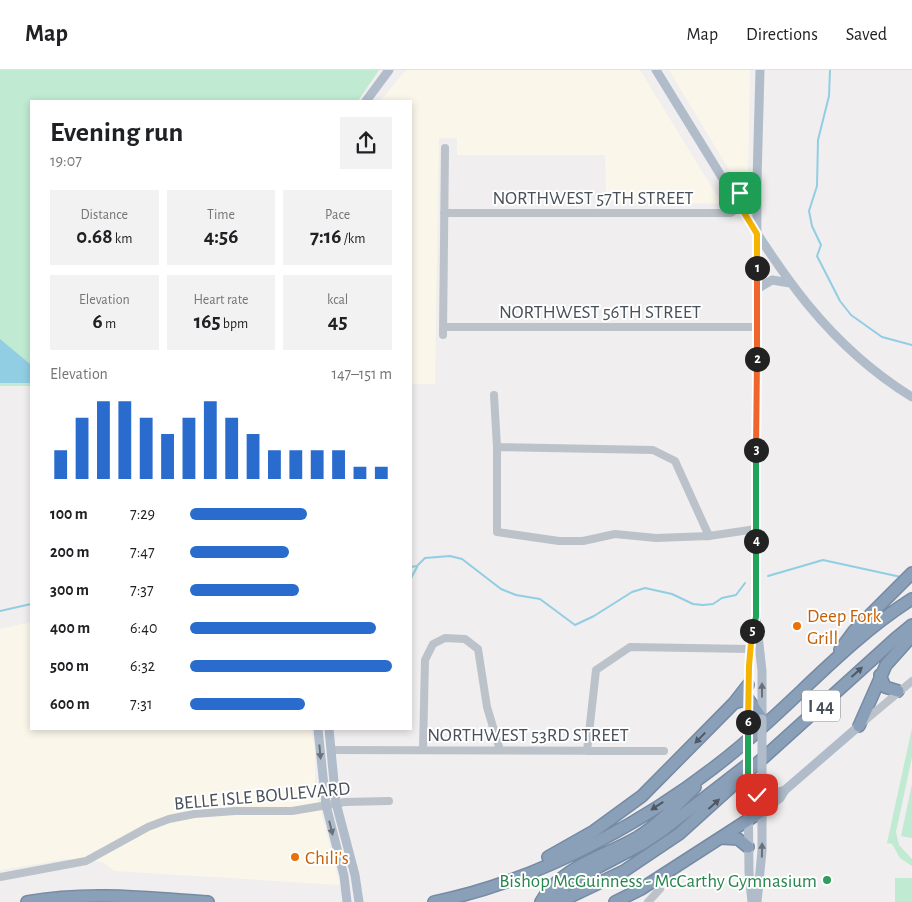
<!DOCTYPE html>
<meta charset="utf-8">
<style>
body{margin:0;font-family:"Alegreya Sans",sans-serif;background:#f2f2f2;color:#202124;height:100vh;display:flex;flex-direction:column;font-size:19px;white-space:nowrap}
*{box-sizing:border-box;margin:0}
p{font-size:16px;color:#757577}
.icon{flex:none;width:28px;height:28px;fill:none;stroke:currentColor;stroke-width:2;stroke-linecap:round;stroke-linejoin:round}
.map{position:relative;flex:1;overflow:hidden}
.side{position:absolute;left:30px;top:30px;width:382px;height:630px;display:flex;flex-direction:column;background:#fff;border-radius:0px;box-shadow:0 2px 8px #0003}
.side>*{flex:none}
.pin{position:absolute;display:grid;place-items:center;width:42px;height:42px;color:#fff;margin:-21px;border-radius:10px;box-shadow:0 2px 8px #0006}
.km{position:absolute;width:25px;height:25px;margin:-12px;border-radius:50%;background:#222;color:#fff;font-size:14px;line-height:25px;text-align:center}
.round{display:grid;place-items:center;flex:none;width:52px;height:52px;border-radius:0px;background:#f2f2f2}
.headline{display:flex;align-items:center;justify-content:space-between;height:85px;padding:0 20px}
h1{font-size:28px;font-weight:600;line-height:38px}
.figures{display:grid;grid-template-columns:repeat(3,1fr);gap:8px;height:85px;padding:5px 20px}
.figures div{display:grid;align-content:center;border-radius:0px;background:#f2f2f2;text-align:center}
.figures b{font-size:21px;font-weight:600}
.figures small{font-size:14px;font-weight:400}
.figures p{font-size:14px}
.chart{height:140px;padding:10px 20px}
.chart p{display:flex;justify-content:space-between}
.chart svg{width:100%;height:90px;margin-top:5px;stroke:#2a6bce;stroke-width:6}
ul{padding:0 20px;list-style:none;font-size:16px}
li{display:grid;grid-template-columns:80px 60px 1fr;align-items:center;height:38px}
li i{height:12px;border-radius:6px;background:#2a6bce}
header{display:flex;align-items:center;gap:30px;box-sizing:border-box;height:70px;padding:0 25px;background:#fff;border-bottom:1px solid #e0e0e0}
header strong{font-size:24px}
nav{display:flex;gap:28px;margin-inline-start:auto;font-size:18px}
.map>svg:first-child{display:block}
</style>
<header>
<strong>Map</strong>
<nav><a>Map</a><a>Directions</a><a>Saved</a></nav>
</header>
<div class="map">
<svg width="912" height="832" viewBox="0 0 912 832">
<rect width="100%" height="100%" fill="#f0eeee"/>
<path fill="#faf6e9" d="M406,0H640L722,134L606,131L605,85H457V68H439L435,314H411V31H380Z
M669,0H750L748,111L738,115Z
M31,552V659H311L315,679V718L340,815L114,801L103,792L67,789L0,800V559Z"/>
<path fill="#c0ead2" d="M0,0H379L358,31H31V316H0Z
M912,658V687L896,762L899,775L912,789V796L900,788L892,774L887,773Z
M912,714V768L901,766Z
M895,808H912V832H895Z"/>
<path fill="#91cee3" d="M0,269L30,294L31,313H0Z"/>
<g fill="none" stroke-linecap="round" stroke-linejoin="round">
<path stroke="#91cee3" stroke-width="2" d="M830,0L829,26L818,70L817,116L809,141L812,156L821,175L817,186L840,231L851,245L882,267L912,275
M411,497L417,496L425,488L450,486L462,489L501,519L516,525L540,529L575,555L594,546L632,522L645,518L672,524L693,534L703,535L713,534L722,528L736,525L745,513
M768,506L823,490L901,507
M411,508L417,497
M0,541L31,534"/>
<g stroke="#768aa4" stroke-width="14">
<path id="highway" d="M840,580L854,561L912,503
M880,605L885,617L898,621
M734,633L748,629L762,649
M859,656L886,595L912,566
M721,768L738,769L748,777
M548,787L594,761L642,726L734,633L748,615
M27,832C88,821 148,828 208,832
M434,832C543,810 658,746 742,675C799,627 849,569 912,529
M541,832C559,797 606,786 638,767C660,753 677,735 695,717
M551,832L568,813L642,774L663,760L747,695
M559,832L624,801L679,764L895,569L912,555
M615,832L641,819L762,741"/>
</g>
<path stroke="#bbc2c9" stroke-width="8" d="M444,143H731L740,137
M443,257H757
M443,265L445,78
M494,325L497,377V462L559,471H583L615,464L656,468L709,466L756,459
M497,377L653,380L675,391L709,466
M862,653L912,611
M331,680L664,681
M423,680L425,590L433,574L445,568L465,569L478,579L487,637L500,680
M587,681L596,600L630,577L750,579
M0,807L86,791L148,757L169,749L194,744L235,741H292L345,732L389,731
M648,832L660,819"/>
<path stroke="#b0bcca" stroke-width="9" d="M656,0C681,41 706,82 731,122C781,204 829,276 912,327
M760,0L757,110L756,467V547L762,601V649
M366,31L389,0
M732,123L745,122L757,117
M757,219L772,210L790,213
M748,652C748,618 747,583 756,549
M318,659L326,735L344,806L347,832
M329,659L336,733L355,805L359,832
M748,711L749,802L752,832
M762,714C769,724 774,724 785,720
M762,741L780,728L785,720L859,656
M757,832L762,781V704"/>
<use href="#highway" stroke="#8a9fb8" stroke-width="11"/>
<path stroke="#b0bcca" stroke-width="9" d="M748,652V711
M762,704V649"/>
</g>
<defs><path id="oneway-solid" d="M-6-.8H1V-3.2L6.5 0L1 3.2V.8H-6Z" transform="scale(1.25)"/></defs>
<g fill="#4f5862">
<use href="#oneway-solid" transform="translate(857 602) rotate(-42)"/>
<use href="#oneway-solid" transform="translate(700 668) rotate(134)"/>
<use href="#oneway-solid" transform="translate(714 734) rotate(-42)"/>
<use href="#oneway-solid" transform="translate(657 736) rotate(147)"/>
</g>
<g fill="#67707b">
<use href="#oneway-solid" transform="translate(762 620) rotate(-90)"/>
<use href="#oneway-solid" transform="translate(320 682) rotate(85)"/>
<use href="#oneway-solid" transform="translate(331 758) rotate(76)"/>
<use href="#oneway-solid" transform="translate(762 780) rotate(-89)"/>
</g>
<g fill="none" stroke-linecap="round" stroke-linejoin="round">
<g stroke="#fff" stroke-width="10">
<path id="split-1" d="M740,123H732L757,164V198"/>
</g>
<g stroke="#fff" stroke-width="10">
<path id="split-2" d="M757,198V289"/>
</g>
<g stroke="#fff" stroke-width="10">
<path id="split-3" d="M756,380L757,289"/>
</g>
<g stroke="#fff" stroke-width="10">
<path id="split-4" d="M756,471V380"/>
</g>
<g stroke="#fff" stroke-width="10">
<path id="split-5" d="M752,561L756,547V471"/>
</g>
<g stroke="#fff" stroke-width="10">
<path id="split-6" d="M748,652L749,596L752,561"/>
</g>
<g stroke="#fff" stroke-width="10">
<path id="split-7" d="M748,652V711L757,725"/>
</g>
<use href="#split-1" stroke="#f5b400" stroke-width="6"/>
<use href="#split-2" stroke="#f0652b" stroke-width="6"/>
<use href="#split-3" stroke="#f0652b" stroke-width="6"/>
<use href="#split-4" stroke="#22a559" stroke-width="6"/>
<use href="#split-5" stroke="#22a559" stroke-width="6"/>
<use href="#split-6" stroke="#f5b400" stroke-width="6"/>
<use href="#split-7" stroke="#22a559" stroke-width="6"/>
</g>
<g fill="#e8710a" stroke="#fff" stroke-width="2">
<circle cx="797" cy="556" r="5"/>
<circle cx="295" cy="787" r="5"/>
</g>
<circle fill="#2e9e5b" stroke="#fff" stroke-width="2" cx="827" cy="810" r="5"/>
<g text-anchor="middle" stroke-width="4" stroke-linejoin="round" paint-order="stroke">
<rect fill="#fff" stroke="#7f848b" stroke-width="1" x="802" y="620.5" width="38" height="31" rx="4"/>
<g font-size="18" font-weight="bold" fill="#485059">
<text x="821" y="642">I 44</text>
</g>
<g font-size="19" fill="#485059" stroke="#fff">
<text x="593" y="134">NORTHWEST 57TH STREET</text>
<text x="600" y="248">NORTHWEST 56TH STREET</text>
<text x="528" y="671">NORTHWEST 53RD STREET</text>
<text transform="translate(262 725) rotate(-5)" y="7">BELLE ISLE BOULEVARD</text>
</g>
<g font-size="19" fill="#c56008" stroke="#fff" text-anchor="start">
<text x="807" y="552">Deep Fork<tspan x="807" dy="22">Grill</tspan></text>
<text x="305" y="794">Chili's</text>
</g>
<g font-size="19" fill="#27864d" stroke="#fff" text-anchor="end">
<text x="817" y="817">Bishop McGuinness - McCarthy Gymnasium</text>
</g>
</g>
</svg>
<div class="pin" style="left:740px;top:123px;background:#1e9e55"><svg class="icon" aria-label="arrive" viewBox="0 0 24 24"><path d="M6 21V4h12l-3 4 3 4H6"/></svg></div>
<div class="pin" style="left:757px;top:725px;background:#d93025"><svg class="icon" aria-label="check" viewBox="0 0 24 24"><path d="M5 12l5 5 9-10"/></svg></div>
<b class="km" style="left:757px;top:198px">1</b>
<b class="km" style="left:757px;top:289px">2</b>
<b class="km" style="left:756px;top:380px">3</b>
<b class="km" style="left:756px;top:471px">4</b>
<b class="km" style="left:752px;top:561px">5</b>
<b class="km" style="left:748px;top:652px">6</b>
<section class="side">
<div class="headline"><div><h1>Evening run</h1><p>19:07</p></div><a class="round"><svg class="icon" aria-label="share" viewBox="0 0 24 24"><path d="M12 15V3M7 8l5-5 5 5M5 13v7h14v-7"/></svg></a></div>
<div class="figures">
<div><p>Distance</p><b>0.68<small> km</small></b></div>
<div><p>Time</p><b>4:56</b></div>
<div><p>Pace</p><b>7:16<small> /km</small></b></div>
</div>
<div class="figures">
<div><p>Elevation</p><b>6<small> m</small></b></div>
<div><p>Heart rate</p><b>165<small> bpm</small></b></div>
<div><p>kcal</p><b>45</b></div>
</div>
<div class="chart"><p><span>Elevation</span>147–151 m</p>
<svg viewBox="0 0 160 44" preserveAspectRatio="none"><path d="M5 44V30M15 44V14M25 44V6M35 44V6M45 44V14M55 44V22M65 44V14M75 44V6M85 44V14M95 44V22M105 44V30M115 44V30M125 44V30M135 44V30M145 44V38M155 44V38"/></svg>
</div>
<ul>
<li><b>100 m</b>7:29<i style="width:58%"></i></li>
<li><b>200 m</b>7:47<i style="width:49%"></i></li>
<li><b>300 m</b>7:37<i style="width:54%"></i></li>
<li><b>400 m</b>6:40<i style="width:92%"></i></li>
<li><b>500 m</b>6:32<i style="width:100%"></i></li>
<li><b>600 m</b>7:31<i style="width:57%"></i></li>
</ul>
</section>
</div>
